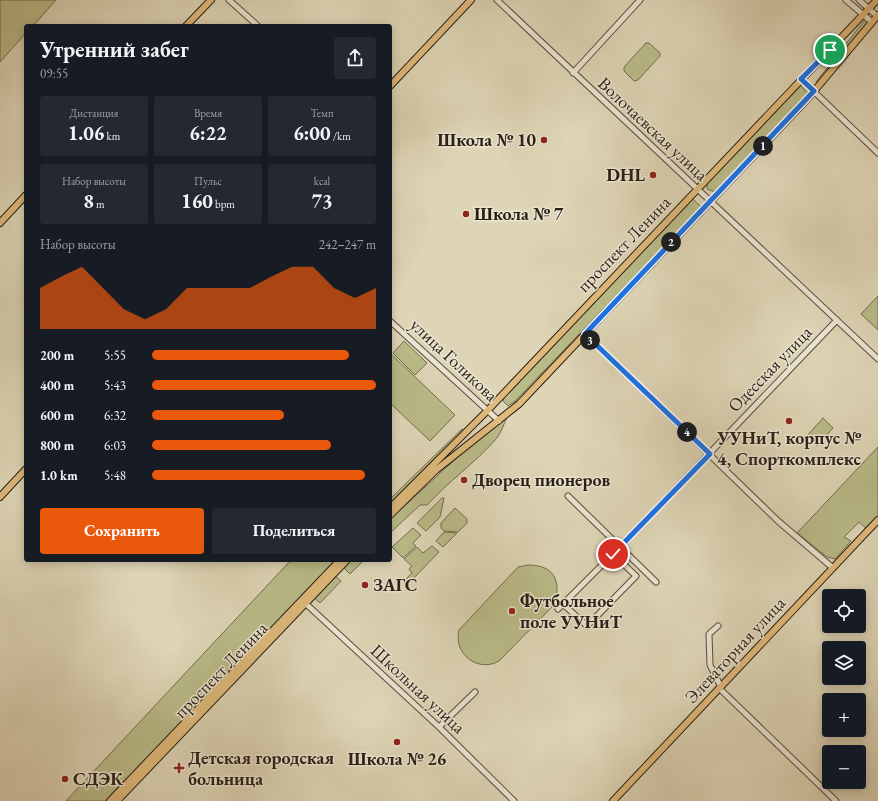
<!DOCTYPE html>
<html lang="ru">
<meta charset="utf-8">
<style>
body{margin:0;font-family:"EB Garamond",serif;background:#242831;color:#f1f3f6;height:100vh;display:flex;flex-direction:column;font-size:15px;white-space:nowrap}
*{box-sizing:border-box;margin:0}
p{font-size:13px;color:#9ea1a6}
.icon{flex:none;width:22px;height:22px;fill:none;stroke:currentColor;stroke-width:2;stroke-linecap:round;stroke-linejoin:round}
.map{position:relative;flex:1;overflow:hidden}
.drawer{position:absolute;left:24px;top:24px;width:368px;height:538px;display:flex;flex-direction:column;background:#171b24;border-radius:4px;box-shadow:0 2px 10px #0003}
.drawer>*{flex:none}
.buttons{position:absolute;left:822px;top:589px;display:grid;gap:8px}
.buttons a{display:grid;place-items:center;width:44px;height:44px;border-radius:4px;background:#171b24;box-shadow:0 2px 10px #0003;font-size:20px}
.pin{position:absolute;display:grid;place-items:center;width:34px;height:34px;color:#fff;margin:-17px;border:2px solid #fff;border-radius:50%;box-shadow:0 1px 4px #0007}
.km{position:absolute;width:20px;height:20px;margin:-10px;border-radius:50%;background:#222;color:#fff;font-size:11px;line-height:20px;text-align:center}
.round{display:grid;place-items:center;flex:none;width:42px;height:42px;border-radius:4px;background:#242831}
.headline{display:flex;align-items:center;justify-content:space-between;height:68px;padding:0 16px}
h1{font-size:22px;font-weight:700;line-height:30px}
.stats{display:grid;grid-template-columns:repeat(3,1fr);gap:6px;height:68px;padding:4px 16px}
.stats div{display:grid;align-content:center;border-radius:4px;background:#242831;text-align:center}
.stats b{font-size:20px;font-weight:700}
.stats small{font-size:11px;font-weight:400}
.stats p{font-size:11px}
.chart{height:112px;padding:8px 16px}
.chart p{display:flex;justify-content:space-between}
.chart svg{width:100%;height:72px;margin-top:4px;fill:#ea580c;opacity:.7}
.action{display:flex;gap:8px;margin-top:auto;padding:8px 16px}
.action a{flex:1;height:46px;border-radius:4px;background:#ea580c;color:#fff;font-size:16px;font-weight:700;line-height:46px;text-align:center}
.action a+a{background:#242831;color:#f1f3f6}
ul{padding:0 16px;list-style:none;font-size:13px}
li{display:grid;grid-template-columns:64px 48px 1fr;align-items:center;height:30px}
li i{height:10px;border-radius:5px;background:#ea580c}
.map>svg:first-child{display:block}
</style>
<div class="map">
<svg width="878" height="801" viewBox="0 0 878 801">
<rect width="100%" height="100%" fill="#ded5b6"/>
<filter id="stains"><feTurbulence type="fractalNoise" baseFrequency=".005" numOctaves="4"/><feColorMatrix values="0 0 0 0 .2 0 0 0 0 .09 0 0 0 0 .02 0 0 0 .5 -.17"/></filter>
<radialGradient id="worn" r=".72"><stop offset=".6" stop-color="#630" stop-opacity="0"/><stop offset="1" stop-color="#630" stop-opacity=".3"/></radialGradient>
<path fill="#b9bb88" stroke="#726d4f" d="M0,0H56L33,26H26V33L0,62Z
M864,21L867,24L818,82H816Z
M646,43H649L660,53V56L638,80L634,81L624,71V67Z
M800,85L808,93L715,192L707,189V183Z
M691,197L701,207L515,401L508,406L503,401L505,394Z
M878,296V330L861,314Z
M404,341L427,363L415,375L393,353Z
M390,353L455,415L430,441L390,403Z
M507,417C504,424 501,433 496,439C475,463 448,482 427,505H420L390,533V519L471,445Z
M823,418L833,428L817,446L807,436Z
M462,429L463,431L390,503V499Z
M878,447V518L867,529L859,522L844,537L851,541L835,559L827,557L797,533Z
M442,498H444L440,517L426,531L417,523Z
M455,508L467,519V523L458,532L444,531L441,528V523Z
M413,528L421,535L413,543L416,546L403,558L392,547Z
M444,532L457,533L443,547L436,541Z
M432,546L439,552L408,584L405,580L412,573L409,569L412,566L404,559L417,547L423,553Z
M291,560H338L105,801H66Z
M349,560H364L350,574L343,567Z
M528,565C554,565 561,580 555,604L499,661C478,673 453,654 459,630L518,567Z
M334,575L341,581L320,603L313,597Z"/>
<g fill="none" stroke-linecap="round" stroke-linejoin="round">
<g stroke="#574c3e" stroke-width="7">
<path id="minor" d="M229,0L258,26
M497,0L878,359
M846,0L872,22
M859,0L877,16
M573,73L640,0
M801,79L878,153
M390,321L499,421
M585,334L778,521L833,568
M568,496L656,582
M304,602L439,727L514,801
M563,604L587,626L636,576L613,554
M558,609L619,548L837,320
M718,626L709,634L710,665L721,687
M719,688L836,801
M439,727L475,692"/>
</g>
<g stroke="#2a1f16" stroke-width="8">
<path id="major" d="M186,26L211,0
M390,86L471,0
M0,223L26,195
M0,497L26,469
M390,508L488,410L877,0
M390,515L436,470L519,404L810,96L878,15
M110,801L340,560
M117,801L347,560
M613,801L878,520"/>
</g>
<use href="#minor" stroke="#eae4d0" stroke-width="5"/>
<use href="#major" stroke="#dfba7b" stroke-width="6"/>
</g>
<g fill="none" stroke-linecap="round" stroke-linejoin="round">
<g stroke="#fff" stroke-width="8">
<path id="route" d="M613,554L710,454L585,334L814,91L801,79L830,50"/>
</g>
<use href="#route" stroke="#1a73e8" stroke-width="5"/>
</g>
<g fill="#8f2418" stroke="#eae4d0" stroke-width="1.5">
<circle cx="544" cy="140" r="4"/>
<circle cx="653" cy="175" r="4"/>
<circle cx="466" cy="214" r="4"/>
<circle cx="789" cy="421" r="4"/>
<circle cx="464" cy="480" r="4"/>
<circle cx="365" cy="585" r="4"/>
<circle cx="512" cy="611" r="4"/>
<circle cx="397" cy="742" r="4"/>
<path d="M177 762h4v4h4v4h-4v4h-4v-4h-4v-4h4z"/>
<circle cx="65" cy="779" r="4"/>
</g>
<g text-anchor="middle" stroke-width="3" stroke-linejoin="round" paint-order="stroke">
<g font-size="18" fill="#2a1f16" stroke="#eae4d0">
<text transform="translate(653 129) rotate(43)" y="6">Волочаевская улица</text>
<text transform="translate(624 244) rotate(-46)" y="6">проспект Ленина</text>
<text transform="translate(454 360) rotate(43)" y="6">улица Голикова</text>
<text transform="translate(770 369) rotate(-46)" y="6">Одесская улица</text>
<text transform="translate(735 650) rotate(-47)" y="6">Элеваторная улица</text>
<text transform="translate(221 670) rotate(-46)" y="6">проспект Ленина</text>
<text transform="translate(418 689) rotate(43)" y="6">Школьная улица</text>
</g>
<g font-size="18" font-weight="bold" fill="#2a1f16" stroke="#eae4d0" text-anchor="start">
<text x="536" y="146" text-anchor="end">Школа № 10</text>
<text x="645" y="181" text-anchor="end">DHL</text>
<text x="474" y="220">Школа № 7</text>
<text x="789" y="444" text-anchor="middle">УУНиТ, корпус №<tspan x="789" dy="21">4, Спорткомплекс</tspan></text>
<text x="472" y="486">Дворец пионеров</text>
<text x="373" y="591">ЗАГС</text>
<text x="520" y="607">Футбольное<tspan x="520" dy="21">поле УУНиТ</tspan></text>
<text x="188" y="764">Детская городская<tspan x="188" dy="21">больница</tspan></text>
<text x="397" y="765" text-anchor="middle">Школа № 26</text>
<text x="73" y="785">СДЭК</text>
</g>
</g>
<rect width="100%" height="100%" filter="url(#stains)"/>
<rect width="100%" height="100%" fill="url(#worn)"/>
</svg>
<div class="buttons">
<a><svg class="icon" aria-label="locate" viewBox="0 0 24 24"><circle cx="12" cy="12" r="6"/><path d="M12 2v4M12 18v4M2 12h4M18 12h4"/></svg></a>
<a><svg class="icon" aria-label="layers" viewBox="0 0 24 24"><path d="M12 4l9 5-9 5-9-5zM3 14l9 5 9-5"/></svg></a>
<a>+</a>
<a>−</a>
</div>
<div class="pin" style="left:830px;top:50px;background:#1e9e55"><svg class="icon" aria-label="arrive" viewBox="0 0 24 24"><path d="M6 21V4h12l-3 4 3 4H6"/></svg></div>
<div class="pin" style="left:613px;top:554px;background:#d93025"><svg class="icon" aria-label="check" viewBox="0 0 24 24"><path d="M5 12l5 5 9-10"/></svg></div>
<b class="km" style="left:763px;top:146px">1</b>
<b class="km" style="left:671px;top:242px">2</b>
<b class="km" style="left:590px;top:340px">3</b>
<b class="km" style="left:687px;top:432px">4</b>
<section class="drawer">
<div class="headline"><div><h1>Утренний забег</h1><p>09:55</p></div><a class="round"><svg class="icon" aria-label="share" viewBox="0 0 24 24"><path d="M12 15V3M7 8l5-5 5 5M5 13v7h14v-7"/></svg></a></div>
<div class="stats">
<div><p>Дистанция</p><b>1.06<small> km</small></b></div>
<div><p>Время</p><b>6:22</b></div>
<div><p>Темп</p><b>6:00<small> /km</small></b></div>
</div>
<div class="stats">
<div><p>Набор высоты</p><b>8<small> m</small></b></div>
<div><p>Пульс</p><b>160<small> bpm</small></b></div>
<div><p>kcal</p><b>73</b></div>
</div>
<div class="chart"><p><span>Набор высоты</span>242–247 m</p>
<svg viewBox="0 0 160 44" preserveAspectRatio="none"><path d="M0 44V19L10 12L20 6L30 19L40 32L50 38L60 32L70 19L80 19L90 19L100 19L110 12L120 6L130 6L140 19L150 25L160 19V44z"/></svg>
</div>
<ul>
<li><b>200 m</b>5:55<i style="width:88%"></i></li>
<li><b>400 m</b>5:43<i style="width:100%"></i></li>
<li><b>600 m</b>6:32<i style="width:59%"></i></li>
<li><b>800 m</b>6:03<i style="width:80%"></i></li>
<li><b>1.0 km</b>5:48<i style="width:95%"></i></li>
</ul>
<div class="action"><a>Сохранить</a><a>Поделиться</a></div>
</section>
</div>
